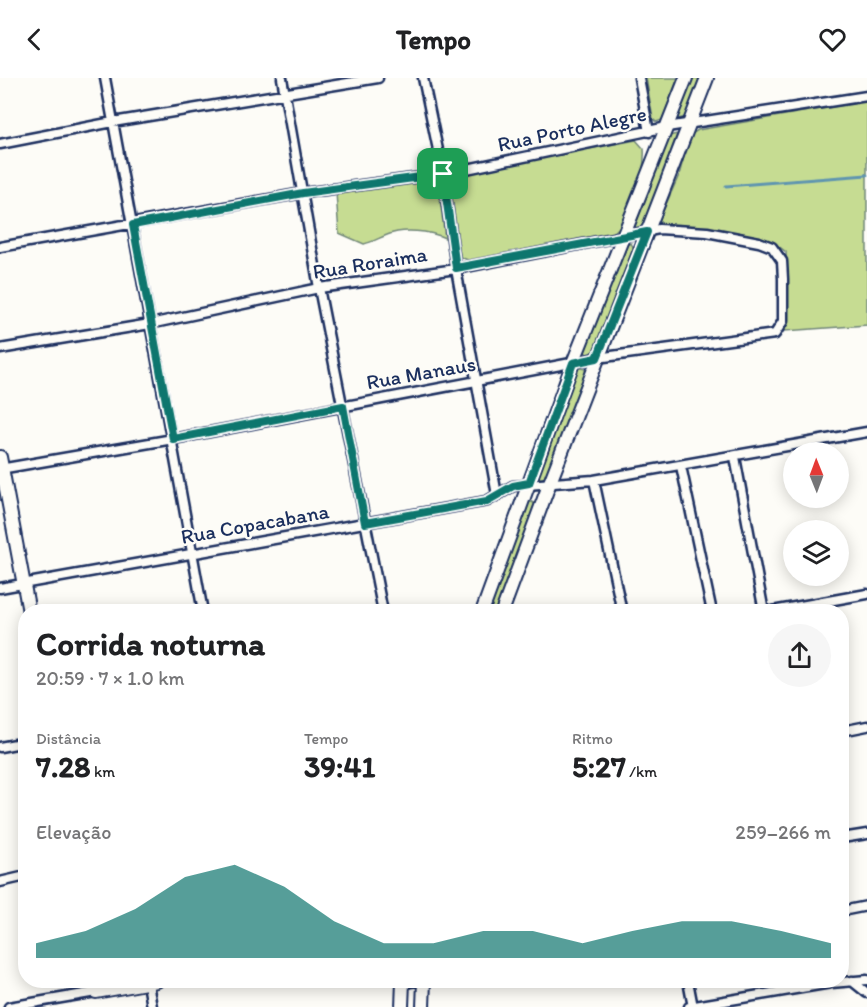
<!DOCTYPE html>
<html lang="pt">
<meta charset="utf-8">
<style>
body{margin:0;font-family:Itim,sans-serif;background:#f6f6f6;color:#202124;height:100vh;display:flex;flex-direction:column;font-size:22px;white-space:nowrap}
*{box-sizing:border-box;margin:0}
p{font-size:20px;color:#757577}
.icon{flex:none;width:33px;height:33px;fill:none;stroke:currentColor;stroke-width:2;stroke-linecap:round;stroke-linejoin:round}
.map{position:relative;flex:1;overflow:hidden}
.sheet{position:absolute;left:18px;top:526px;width:831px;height:384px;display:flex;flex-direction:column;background:#fff;border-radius:24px;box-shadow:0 3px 15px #0003}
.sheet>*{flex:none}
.needle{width:39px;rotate:359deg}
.fabs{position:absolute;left:783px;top:364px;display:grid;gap:12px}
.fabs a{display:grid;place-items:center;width:66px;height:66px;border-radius:50%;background:#fff;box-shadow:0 3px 15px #0003;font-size:30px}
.pin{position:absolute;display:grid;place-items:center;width:51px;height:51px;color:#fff;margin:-26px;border-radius:12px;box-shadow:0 3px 9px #0006}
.round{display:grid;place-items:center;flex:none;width:63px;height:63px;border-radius:32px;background:#f6f6f6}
.head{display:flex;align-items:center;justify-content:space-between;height:102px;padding:0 18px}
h1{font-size:33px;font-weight:800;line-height:45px}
.metrics{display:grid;grid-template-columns:repeat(3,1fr);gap:9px;height:102px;padding:6px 18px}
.metrics div{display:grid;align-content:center}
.metrics b{font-size:30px;font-weight:800}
.metrics small{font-size:16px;font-weight:400}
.metrics p{font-size:16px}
.chart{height:168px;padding:12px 18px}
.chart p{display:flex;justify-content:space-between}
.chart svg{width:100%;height:108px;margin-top:6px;fill:#0f766e;opacity:.7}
header{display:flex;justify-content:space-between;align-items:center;height:78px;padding:0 18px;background:#fff;font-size:27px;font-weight:800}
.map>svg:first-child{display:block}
</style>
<header><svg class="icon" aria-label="back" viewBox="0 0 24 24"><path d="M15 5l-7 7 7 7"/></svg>Tempo<svg class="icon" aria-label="heart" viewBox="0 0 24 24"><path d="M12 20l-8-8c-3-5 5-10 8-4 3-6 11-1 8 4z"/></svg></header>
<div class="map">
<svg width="867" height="929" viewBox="0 0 867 929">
<rect width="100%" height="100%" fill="#fdfcf7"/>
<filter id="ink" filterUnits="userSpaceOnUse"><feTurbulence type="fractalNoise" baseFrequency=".0167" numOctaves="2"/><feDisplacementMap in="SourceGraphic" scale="12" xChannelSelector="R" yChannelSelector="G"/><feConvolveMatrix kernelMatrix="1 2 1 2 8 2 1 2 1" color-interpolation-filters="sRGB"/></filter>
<g filter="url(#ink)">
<path fill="#c6dc92" stroke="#708678" stroke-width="1.5" d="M646,0H678L662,42L656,44L653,41Z
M691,0H701L686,39L678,41L676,38Z
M867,23V247L785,253L788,239L786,174L774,165L760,160L662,146L659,142L679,97L690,57L698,52Z
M677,56L644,149L634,151L669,58Z
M636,62L644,71C646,93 630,143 612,156L468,182L460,179L447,103L451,97Z
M433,102L438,106L445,160C430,153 403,150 387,157C379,160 372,164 364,166L339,155L336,115Z
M631,165L634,171L594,274L587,276L584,273L626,167Z
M577,289L585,291L586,296L546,399L540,401L536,398Z
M527,422L536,426L497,534H486Z"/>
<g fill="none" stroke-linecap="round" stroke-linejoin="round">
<path stroke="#5e95b0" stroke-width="3" d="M726,108L867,97"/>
</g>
<path fill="#dcb68d" stroke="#1b2f5e" stroke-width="1.5" d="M776,903H791V906L777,908Z"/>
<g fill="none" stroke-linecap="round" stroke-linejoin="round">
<g stroke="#1b2f5e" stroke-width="13">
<path id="street" d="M105,0L203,534
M282,0L319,210L383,534
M423,0L443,96L456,191L497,417
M639,0L649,54
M0,66L113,44L378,0
M0,169L303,115L443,96L667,49L867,18
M0,271L150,246L319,210L456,191L659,151L707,154L759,164L772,169L782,183L783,201V243L775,256L597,280L173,361L0,391
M735,379L764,534
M681,388L712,534
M594,402L622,534
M0,510L487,423L513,408L594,402L867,354
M767,534L867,516
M842,653L867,648
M0,669L26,664
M842,760L867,756
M0,804L26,798
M842,833L867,828
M688,903L693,929
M852,903L867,915
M148,905L152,929
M402,905L419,903
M9,929L96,914
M689,929L831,905L867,902"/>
</g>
<g stroke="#1b2f5e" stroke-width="16">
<path id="secondary" d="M0,379L29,534
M482,534L573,285L686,0
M502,534L549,407L707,0
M94,903L96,914L157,903
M402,929L403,903
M423,929L424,903"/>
</g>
<use href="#street" stroke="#fdfcf7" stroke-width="8"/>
<use href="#secondary" stroke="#fdfcf7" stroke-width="12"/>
</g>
</g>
<g fill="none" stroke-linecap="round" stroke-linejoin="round" filter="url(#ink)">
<g stroke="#fff" stroke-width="12">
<path id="route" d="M443,96L456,190L647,154L597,280L573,285L529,405L513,408L487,423L365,445L343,328L173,361L133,147L303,115Z"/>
</g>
<use href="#route" stroke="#0f766e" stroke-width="8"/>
</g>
<g text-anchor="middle" stroke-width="5" stroke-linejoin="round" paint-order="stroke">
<g font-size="21" fill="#1b2f5e" stroke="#fdfcf7">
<text transform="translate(572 51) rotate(-12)" y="7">Rua Porto Alegre</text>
<text transform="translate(370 185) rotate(-9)" y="7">Rua Roraima</text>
<text transform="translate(421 295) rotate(-10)" y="7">Rua Manaus</text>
<text transform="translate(255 446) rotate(-10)" y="7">Rua Copacabana</text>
</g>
</g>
</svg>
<div class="fabs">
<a><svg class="needle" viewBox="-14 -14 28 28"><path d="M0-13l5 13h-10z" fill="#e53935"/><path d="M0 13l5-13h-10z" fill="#757577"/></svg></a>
<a><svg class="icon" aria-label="layers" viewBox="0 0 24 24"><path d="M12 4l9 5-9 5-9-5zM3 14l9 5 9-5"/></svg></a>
</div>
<div class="pin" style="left:443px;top:96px;background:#1e9e55"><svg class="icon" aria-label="arrive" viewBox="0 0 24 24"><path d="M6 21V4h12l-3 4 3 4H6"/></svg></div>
<section class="sheet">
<div class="head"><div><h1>Corrida noturna</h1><p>20:59 · 7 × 1.0 km</p></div><a class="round"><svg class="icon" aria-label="share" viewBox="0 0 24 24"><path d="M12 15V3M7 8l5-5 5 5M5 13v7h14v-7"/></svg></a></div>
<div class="metrics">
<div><p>Distância</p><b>7.28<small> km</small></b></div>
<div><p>Tempo</p><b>39:41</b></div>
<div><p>Ritmo</p><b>5:27<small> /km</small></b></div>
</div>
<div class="chart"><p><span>Elevação</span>259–266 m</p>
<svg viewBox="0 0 160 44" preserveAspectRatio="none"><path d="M0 44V38L10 33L20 24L30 11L40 6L50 15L60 29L70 38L80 38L90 33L100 33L110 38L120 33L130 29L140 29L150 33L160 38V44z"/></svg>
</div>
</section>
</div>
